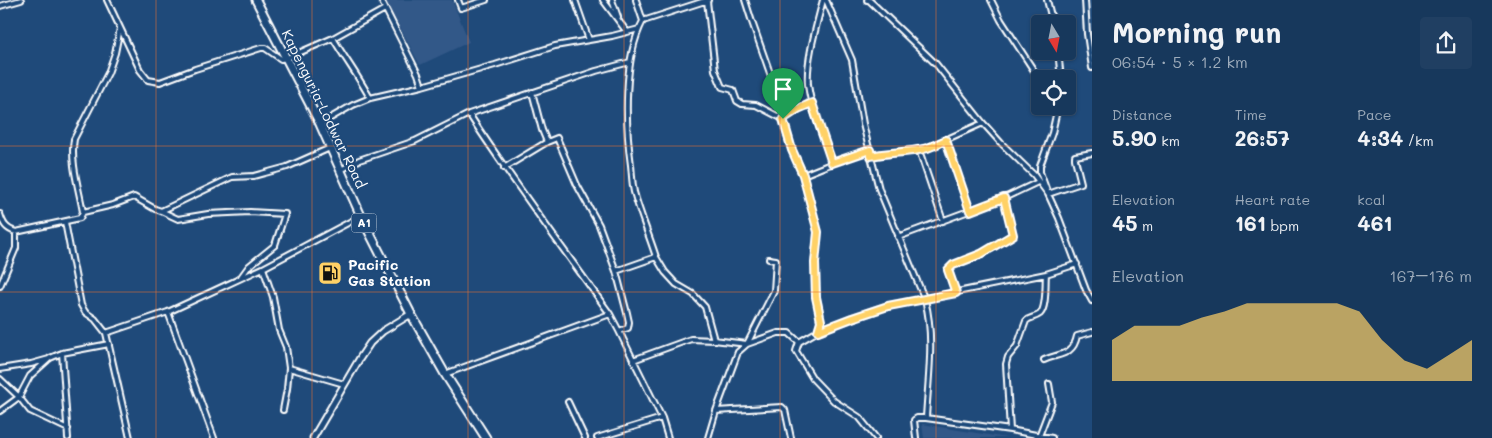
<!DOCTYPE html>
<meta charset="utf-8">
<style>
body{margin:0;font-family:Mali,sans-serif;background:#203f62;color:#f1f3f6;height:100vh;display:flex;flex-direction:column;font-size:19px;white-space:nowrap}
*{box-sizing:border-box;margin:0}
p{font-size:16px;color:#9eacbb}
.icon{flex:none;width:28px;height:28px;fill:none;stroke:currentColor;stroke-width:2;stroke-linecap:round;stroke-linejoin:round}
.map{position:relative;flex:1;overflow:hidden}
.panel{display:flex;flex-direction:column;background:#17385c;width:400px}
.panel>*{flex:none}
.needle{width:32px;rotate:170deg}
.buttons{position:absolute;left:1031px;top:15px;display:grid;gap:10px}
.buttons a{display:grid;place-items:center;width:45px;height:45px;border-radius:5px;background:#17385c;box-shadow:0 1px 4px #0004,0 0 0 1px #365272;font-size:25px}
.pin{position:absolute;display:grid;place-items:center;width:42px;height:42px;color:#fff;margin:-51px -21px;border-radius:50% 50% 50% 0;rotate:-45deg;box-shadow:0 0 5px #0007}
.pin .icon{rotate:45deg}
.round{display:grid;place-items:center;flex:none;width:52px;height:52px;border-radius:5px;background:#203f62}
.head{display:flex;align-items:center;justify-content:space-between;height:85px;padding:0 20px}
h1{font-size:28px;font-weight:700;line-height:38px}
.figures{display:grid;grid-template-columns:repeat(3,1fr);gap:8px;height:85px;padding:5px 20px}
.figures div{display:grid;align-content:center}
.figures b{font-size:21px;font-weight:700}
.figures small{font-size:14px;font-weight:400}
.figures p{font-size:14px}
.chart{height:140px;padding:10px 20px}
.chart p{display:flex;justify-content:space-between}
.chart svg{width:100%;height:90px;margin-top:5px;fill:#ffd166;opacity:.7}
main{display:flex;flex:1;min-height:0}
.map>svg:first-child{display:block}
</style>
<main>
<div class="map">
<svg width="1092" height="438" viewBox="0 0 1092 438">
<rect width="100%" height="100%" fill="#1f4a7a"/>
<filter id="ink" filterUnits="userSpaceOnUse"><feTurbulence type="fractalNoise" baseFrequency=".02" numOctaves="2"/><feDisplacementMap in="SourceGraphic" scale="10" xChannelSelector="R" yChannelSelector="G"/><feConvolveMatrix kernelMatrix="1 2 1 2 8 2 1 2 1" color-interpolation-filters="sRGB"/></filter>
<g filter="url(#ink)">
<path fill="#335888" d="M388,0H452L469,42L420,65L386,1Z
M922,424L1007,438H924Z"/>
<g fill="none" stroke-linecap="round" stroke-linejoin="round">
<g stroke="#fff" stroke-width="8">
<path id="minor" d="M107,0L140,70L148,80L160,82L195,69L261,48H265L281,59L287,58L333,38L385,9
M381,0L418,74L422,86
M458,0L461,8L486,0
M575,0L589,40
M603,0L627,32
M612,0L618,17
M636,0L643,21
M745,0L752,22L771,76L792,150L803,175
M826,0L852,60L863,124L879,189L925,300C935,338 928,379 926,418
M867,0H869L936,64L983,123L1001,143L1034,175L1048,194L1059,218L1086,290L1092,301
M991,0L1001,20L1040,80
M1047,0L1053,24
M1085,0L1087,34L1092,68
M707,1L715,70L722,87L733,90L737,101L742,104L756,105L783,119L798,109L812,103
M0,6L21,0
M333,38C345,59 359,77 370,98
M1058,51L1061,79
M1058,106L1052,133L1040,166V172L1048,194L1081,183L1075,159V156L1092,153
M469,114C513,182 562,247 610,314L619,331L662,418
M320,124L353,105L370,98L422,86L495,65L555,46L612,36L639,29
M946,140L970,211
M547,142L557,138L577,185L599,225L616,271L627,313L629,322L628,328L619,331
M919,150L943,221
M871,156L927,148L983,123
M833,163L870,150
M504,168L547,142L542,130L532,92
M341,170L359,160L415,141L469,114L596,71L630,62
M161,211L178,219L208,214L250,212L285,214L275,245L249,266L241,277
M83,212C79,189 70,162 74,139L108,73L115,53L120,28
M0,214C3,224 6,229 16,232L80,218L83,212L113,205L134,197L155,209L161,211L232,177L254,176L287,167L330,148
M65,222L81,305L85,312L95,319L106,333L130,438
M898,237L1004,198L1038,182
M656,257L665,272L676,284L693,294L705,307L714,340L747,344L774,291L776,260L769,259
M263,268L273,297L279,330L286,347L289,368L287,389L283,410
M616,271L656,257C649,235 640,214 634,192C632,183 632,174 631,165C625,123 623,59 643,21L708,0
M0,286L16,248V232
M956,293L948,270L953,265L981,254L1013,235L1004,198
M168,312L263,268L361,216
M818,331L821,321L816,297L815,263L818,232L803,175L833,163C824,138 811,111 808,84C806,60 817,24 823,0
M106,333L168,312L214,438
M799,342L796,351L813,379L834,401L859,417L876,438
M633,360L691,339L714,340
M1044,360C1060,353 1073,356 1077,336L1092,332
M289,368L344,384
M0,369L31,364L49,359
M445,374L610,314
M0,379L19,397L30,411L68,429
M568,402L585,438
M0,411L19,397L30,376L50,358L62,353
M716,411L782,407L785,410L791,438
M1010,430L1006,364L1008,357L1017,346L1026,321C1030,317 1035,318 1040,314C1047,307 1045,283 1046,274
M1039,436L1052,402L1049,384
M68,438L62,353L109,344
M597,438L662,418L668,438
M708,438L716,411L738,352L747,344L778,333H789L799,342L818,331L852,318L888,306L1046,274L1077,264
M916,438L914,420L917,418H926L1010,430L1052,438"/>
</g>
<g stroke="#fff" stroke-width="9">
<path id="tertiary" d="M313,438L360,358L370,343L383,331L411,314"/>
</g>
<g stroke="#fff" stroke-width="11">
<path id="trunk" d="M256,0L320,124L361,216L411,314L445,374L486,438"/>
</g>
<use href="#minor" stroke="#1f4a7a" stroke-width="4"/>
<use href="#tertiary" stroke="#1f4a7a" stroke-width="5"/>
<use href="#trunk" stroke="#1f4a7a" stroke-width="7"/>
</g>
</g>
<g fill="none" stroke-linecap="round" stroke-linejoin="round" filter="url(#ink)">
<g stroke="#fff" stroke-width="10">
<path id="route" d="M812,103L832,163L870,150L871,156C887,152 903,153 919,150C929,149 937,144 946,140L970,211L1004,198L1013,235L981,254L953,265L948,270L956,293L888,306L852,318L818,331L821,321L816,297L815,263L818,232L803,175L792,150L783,119L798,109Z"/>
</g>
<use href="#route" stroke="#ffd166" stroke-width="6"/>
</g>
<path fill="none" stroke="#eb7230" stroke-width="1" stroke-opacity="0.55" d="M156,0V438M312,0V438M468,0V438M624,0V438M780,0V438M936,0V438M0,146H1092M0,292H1092"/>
<defs>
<g id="fuel-square" transform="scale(1.25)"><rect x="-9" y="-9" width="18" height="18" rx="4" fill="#ffd166" stroke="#1f4a7a"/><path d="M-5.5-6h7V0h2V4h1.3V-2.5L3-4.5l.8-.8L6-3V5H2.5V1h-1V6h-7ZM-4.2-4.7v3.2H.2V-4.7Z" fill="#111"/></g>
</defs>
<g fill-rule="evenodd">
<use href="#fuel-square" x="330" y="273"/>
</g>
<g text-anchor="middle" stroke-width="4.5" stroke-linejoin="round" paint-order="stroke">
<rect fill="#1f4a7a" stroke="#bcc9d7" stroke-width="1" x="351.5" y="213.5" width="25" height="19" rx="4"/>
<g font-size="12" font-weight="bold" fill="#fff">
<text x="364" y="227">A1</text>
</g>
<g font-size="14" fill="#fff" stroke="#1f4a7a">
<text transform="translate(324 109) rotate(64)" y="5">Kapenguria-Lodwar Road</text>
</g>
<g font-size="14" font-weight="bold" fill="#fff" stroke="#1f4a7a" text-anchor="start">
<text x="348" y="270">Pacific<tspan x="348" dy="16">Gas Station</tspan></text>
</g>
</g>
</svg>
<div class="buttons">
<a><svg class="needle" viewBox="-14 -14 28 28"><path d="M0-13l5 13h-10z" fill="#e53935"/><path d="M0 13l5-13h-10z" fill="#9eacbb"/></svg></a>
<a><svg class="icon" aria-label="locate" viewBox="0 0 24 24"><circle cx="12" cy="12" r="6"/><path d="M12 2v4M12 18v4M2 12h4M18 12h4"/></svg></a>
</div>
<div class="pin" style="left:783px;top:119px;background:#1e9e55"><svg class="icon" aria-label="arrive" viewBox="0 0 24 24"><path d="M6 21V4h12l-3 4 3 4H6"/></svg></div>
</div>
<section class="panel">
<div class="head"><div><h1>Morning run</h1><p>06:54 · 5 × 1.2 km</p></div><a class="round"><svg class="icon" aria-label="share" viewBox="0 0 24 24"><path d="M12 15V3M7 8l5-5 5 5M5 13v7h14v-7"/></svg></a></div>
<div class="figures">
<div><p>Distance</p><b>5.90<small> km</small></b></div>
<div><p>Time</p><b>26:57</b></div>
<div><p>Pace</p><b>4:34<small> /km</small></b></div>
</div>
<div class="figures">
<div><p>Elevation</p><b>45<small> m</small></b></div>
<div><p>Heart rate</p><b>161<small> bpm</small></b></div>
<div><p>kcal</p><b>461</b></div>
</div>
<div class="chart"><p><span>Elevation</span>167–176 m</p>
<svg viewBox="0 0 160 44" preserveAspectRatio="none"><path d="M0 44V24L10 17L20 17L30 17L40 13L50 10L60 6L70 6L80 6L90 6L100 6L110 10L120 24L130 34L140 38L150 31L160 24V44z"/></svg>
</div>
</section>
</main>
